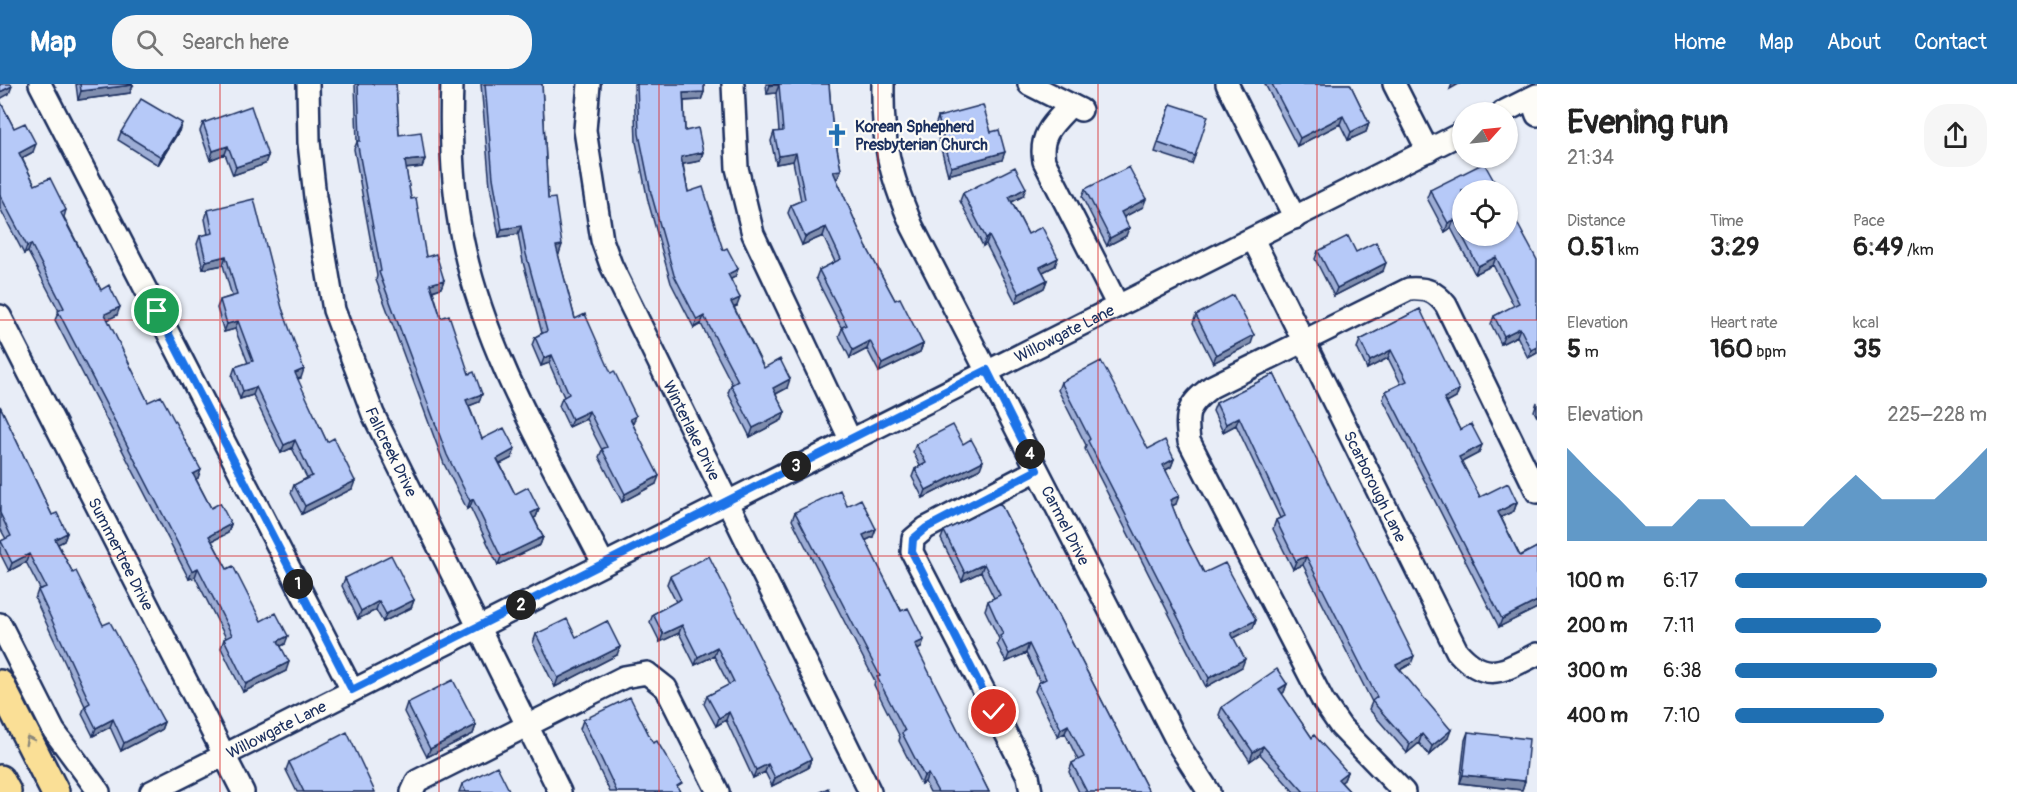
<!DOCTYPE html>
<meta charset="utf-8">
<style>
body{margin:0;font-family:Pangolin,sans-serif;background:#f6f6f6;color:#222;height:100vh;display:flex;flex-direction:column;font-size:22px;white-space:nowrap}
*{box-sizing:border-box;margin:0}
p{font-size:20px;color:#767676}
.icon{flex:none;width:33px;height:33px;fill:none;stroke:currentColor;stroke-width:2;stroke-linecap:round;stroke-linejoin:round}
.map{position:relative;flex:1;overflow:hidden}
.sheet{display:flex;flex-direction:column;background:#fff;width:480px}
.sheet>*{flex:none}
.needle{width:39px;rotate:63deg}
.controls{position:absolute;left:1452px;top:18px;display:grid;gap:12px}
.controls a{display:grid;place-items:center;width:66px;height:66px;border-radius:50%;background:#fff;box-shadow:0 2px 4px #0004;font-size:30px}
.pin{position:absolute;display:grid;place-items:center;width:51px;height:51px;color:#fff;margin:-26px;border:3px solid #fff;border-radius:50%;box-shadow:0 2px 6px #0007}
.km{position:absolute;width:30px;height:30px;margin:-15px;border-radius:50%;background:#222;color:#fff;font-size:16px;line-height:30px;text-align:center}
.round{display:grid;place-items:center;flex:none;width:63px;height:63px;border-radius:24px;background:#f6f6f6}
.overview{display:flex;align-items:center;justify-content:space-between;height:102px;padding:0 30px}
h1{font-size:33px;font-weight:700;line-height:45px}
.metrics{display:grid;grid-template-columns:repeat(3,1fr);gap:9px;height:102px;padding:6px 30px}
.metrics div{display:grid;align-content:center}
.metrics b{font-size:26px;font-weight:700}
.metrics small{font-size:16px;font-weight:400}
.metrics p{font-size:16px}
.chart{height:168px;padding:12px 30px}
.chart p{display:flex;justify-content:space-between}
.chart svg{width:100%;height:108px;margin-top:6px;fill:#1f6fb2;opacity:.7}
ul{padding:0 30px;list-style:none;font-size:20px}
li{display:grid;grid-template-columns:96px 72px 1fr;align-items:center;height:45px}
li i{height:15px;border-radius:8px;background:#1f6fb2}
header{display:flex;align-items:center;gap:36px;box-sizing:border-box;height:84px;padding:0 30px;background:#1f6fb2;color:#fff}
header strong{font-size:28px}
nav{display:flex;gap:33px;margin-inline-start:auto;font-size:21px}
.search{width:420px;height:54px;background:#f6f6f6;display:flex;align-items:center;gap:15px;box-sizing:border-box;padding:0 21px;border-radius:24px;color:#767676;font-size:22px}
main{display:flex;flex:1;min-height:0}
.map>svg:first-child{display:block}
</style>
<header>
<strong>Map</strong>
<div class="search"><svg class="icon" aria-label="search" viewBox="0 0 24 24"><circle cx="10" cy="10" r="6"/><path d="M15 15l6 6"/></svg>Search here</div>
<nav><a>Home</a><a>Map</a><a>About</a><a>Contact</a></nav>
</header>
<main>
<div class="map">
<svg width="1537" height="708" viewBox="0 0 1537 708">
<rect width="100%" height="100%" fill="#e8edf7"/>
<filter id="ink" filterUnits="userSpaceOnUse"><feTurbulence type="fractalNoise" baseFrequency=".0167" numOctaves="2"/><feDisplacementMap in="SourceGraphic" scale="12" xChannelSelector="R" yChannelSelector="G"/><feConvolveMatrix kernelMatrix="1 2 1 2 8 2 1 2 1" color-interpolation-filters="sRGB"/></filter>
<g filter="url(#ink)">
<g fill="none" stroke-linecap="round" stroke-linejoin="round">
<g stroke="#1b2f5e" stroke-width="26">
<g id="minor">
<path d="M40,0L352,606"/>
<path id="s1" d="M308,0L309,58L315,113L334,226L373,330L560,708"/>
<path d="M452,0C450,53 452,107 463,159C487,273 551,377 603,479"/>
<path id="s2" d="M589,0L585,46L602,156L611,181L870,708"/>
<path d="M733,0L737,84L753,150L850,355"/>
<path id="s3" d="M883,0C882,58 889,88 912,142L1180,663L1209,708"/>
<path d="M1029,0L1081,26"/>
<path d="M1227,0L1295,134"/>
<path d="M1394,0L1428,67"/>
<path d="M1531,14L1537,31"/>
<path d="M1071,21C1054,39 1039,50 1044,77L1118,222"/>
<path d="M1503,28L1537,11"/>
<path id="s4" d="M1253,155L1457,567C1486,600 1503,587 1537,570"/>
<path id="s5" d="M0,232L243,708"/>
<path d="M0,540L54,647L99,708"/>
<path id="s6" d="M151,708L1462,49"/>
<path d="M412,708L417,697L624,593L647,589L666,604L718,708"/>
<path d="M1031,708L1028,692L912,468L913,455L926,444L1037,386"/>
<path d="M1404,708L1341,643L1323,617L1189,357C1185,328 1188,321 1211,303L1409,205C1427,204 1435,207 1446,221L1537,408"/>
</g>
</g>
<g stroke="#1b2f5e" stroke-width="32">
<path id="major" d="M0,600L55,708
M0,695L7,708"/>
</g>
<use href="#minor" stroke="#fdfcf7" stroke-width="21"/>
<use href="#major" stroke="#fadf96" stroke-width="27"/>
</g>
<path fill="#9dadd5" stroke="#1b2f5e" stroke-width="1.5" d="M76,0H132L133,1L130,9L78,16Z
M355,0H396L399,51L425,75L422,83L406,85L411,115L426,173L444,196L441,204L433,207L441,234L469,290L482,310L479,318L469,322L482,355L512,374L500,380L515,410L539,425L536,433L534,434L543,453L540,461L498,481L470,423L467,425L444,380L376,196L377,192L354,65L357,58Z
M481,0H542L548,115L559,170H558L575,235L633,340L656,400L622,418L599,373L602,366L586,335L569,343L559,322L562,314L564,313L549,279L541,282L532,261L535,253L542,249L523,178L518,150L499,153L490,102Z
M634,0H704V8L701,16L684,17L685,47L703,68L700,77L683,80L688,108L723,166L735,193L731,195L737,222L734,223L764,284L787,304L776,310L785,328L782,336L750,353L728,309L731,301L732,300L701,240L694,244L671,199L648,117L636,58Z
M766,0H829L832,38L841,86L838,94H836L866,162L895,216L923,260L920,268L879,288L867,265L850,274L839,252L842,245L816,194L819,186L835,178L823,152L802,161L788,129L791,121L801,117L793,77L776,80L771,57L774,48H779L776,9L767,10Z
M1265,0H1350L1369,39L1366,48L1348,56L1340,40L1297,62Z
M0,17L14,44L33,68L22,74L35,101L66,126L64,133L101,206L117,231L107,236L148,318L198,394L196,395L211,424L231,440L228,449L212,457L227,485L261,537L285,560L281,562L286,587L243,608L221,564L224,555L226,554L195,493L189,495L55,236L59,227L28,168L24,170L0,124Z
M1171,20L1195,72L1192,80L1155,68Z
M938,33L991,48L1002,76L948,91L935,42Z
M203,39L265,80L233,91L225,70L210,76L200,47Z
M179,47L158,81L118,56L121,48Z
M1085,105L1143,123L1124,133L1126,152L1107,162L1082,113Z
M1430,106L1508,152L1537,269L1528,274L1517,252L1501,260L1491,240L1494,232L1514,222L1493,181L1475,190L1451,144L1445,148L1427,114Z
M963,109L1023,112L1012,118L1028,150L1055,182L1043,188L1047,196L1044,204L1016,219L986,160L983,162L960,117Z
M208,126L282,224L301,294L297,295L327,358L352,405L302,430L291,409L294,401L307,394L292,364L281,369L253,311L240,315L232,292L235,283L248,279L235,245L224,248L217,224L220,216L232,212L223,181L203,185L197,160L200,152L208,150L205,135Z
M1318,167L1356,168L1383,187L1334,212L1315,175Z
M1420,225L1456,314L1447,319L1460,346L1479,369L1462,378L1480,413L1517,418L1514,427L1501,433L1520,472L1537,463V524L1499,543L1383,315L1386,307L1401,300L1388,274L1367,285L1357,264L1360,256Z
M1196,231L1251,260L1213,279L1193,239Z
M1274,290L1411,580L1400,586L1448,654L1429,671L1419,659L1407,669L1369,625L1372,618L1303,481L1293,485L1273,445L1276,436L1280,434L1236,341L1223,348L1213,327L1216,319Z
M1061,298L1148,365L1174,375L1171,383L1166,386L1176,420L1172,422L1181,444L1204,489L1256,536L1253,544L1234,554L1242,583L1206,603L1085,365L1086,361L1058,306Z
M1537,318V333L1534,327Z
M0,322L52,431L67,449L64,457L58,460L73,489L103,541L164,638L161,646L121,667L110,643L93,652L82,630L85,622L35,515L38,506L40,505L26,478L9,487L0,469V460L1,457L6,455L0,444Z
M916,360H963L980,385L923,414L912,393L915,385L920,382L913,368Z
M1000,419L1149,708H1079L1069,688L1072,679L1078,676L1065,649L1058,653L1035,607L1038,599L1040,598L1026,569L1006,578L997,560L999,555L985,526L988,517L994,514L981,488L962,497L941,455L944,447Z
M847,422L873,453L865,457L921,564L917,566L989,708H930L925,698L921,700L899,657L900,653L874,601L875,597L792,436L795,428Z
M670,492L811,675L808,684L772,702L765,688L753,694L726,636L716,642L704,620L707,612L729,601L714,572L695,581L679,549L660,558L650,538L653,530L676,518L667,500Z
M345,494L414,516L411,524L383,538L376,526L358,535L342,502Z
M536,550L576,553L617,571L555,603L533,559Z
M1287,600L1284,608L1282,610L1312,654L1347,688L1344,696L1341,698L1350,708H1294L1260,670L1250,677L1219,631L1222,623Z
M407,619L476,641L473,650L427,673L404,628Z
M583,636L653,659L680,708H610L580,645Z
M1468,648L1525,697L1522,706L1460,699L1465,656Z
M289,678L375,708H297L286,686Z
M462,700L510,708H459Z"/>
<path fill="#7f8dae" stroke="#1b2f5e" stroke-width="1.5" d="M1452,0H1459L1450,5Z
M133,1L130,9L78,16L81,7Z
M770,1H779L776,9L767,10Z
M12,2L9,10L0,15V8Z
M704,8L701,16L680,17L683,9Z
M1343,32L1340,40L1297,62L1300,54Z
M182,39L179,47L158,81L161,73Z
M1369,39L1366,48L1348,56L1351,48Z
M36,60L33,68L16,77L19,69Z
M228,62L225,70L210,76L213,67Z
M703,68L700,77L678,81L681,73Z
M1005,68L1002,76L948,91L951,83Z
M796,69L793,77L776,80L779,72Z
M268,72L265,80L233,91L236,83Z
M425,75L422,83L402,85L405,77Z
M841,86L838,94L830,95L833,87Z
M1026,104L1023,112L1006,121L1009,113Z
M1146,115L1143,123L1118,136L1121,128Z
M1454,136L1451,144L1445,148L1448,139Z
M521,142L518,150L499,153L502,145Z
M826,143L823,152L802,161L805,153Z
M1129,144L1126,152L1107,162L1110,154Z
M989,152L986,160L983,162L986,154Z
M31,160L28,168L24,170L27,162Z
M562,161L559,170L553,171L556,162Z
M226,172L223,181L203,185L206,177Z
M1496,173L1493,181L1475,190L1478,182Z
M1058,174L1055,182L1037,191L1040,183Z
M1386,179L1383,187L1334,212L1337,204Z
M738,185L735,193L725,198L728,190Z
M444,196L441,204L428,208L430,200Z
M1047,196L1044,204L1016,219L1019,210Z
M740,214L737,222L728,226L731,218Z
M120,223L117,231L102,239L105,230Z
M704,232L701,240L694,244L697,236Z
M238,237L235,245L224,248L227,240Z
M1520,244L1517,252L1501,260L1504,252Z
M1254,251L1251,260L1213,279L1216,271Z
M870,257L867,265L850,274L853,266Z
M923,260L920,268L879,288L882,280Z
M1537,263V269L1528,274L1531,266Z
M1391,266L1388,274L1367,285L1370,277Z
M552,271L549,279L541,282L544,274Z
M304,285L301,294L292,297L295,289Z
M790,295L787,304L770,313L773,304Z
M256,303L253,311L240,315L243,307Z
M1459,306L1456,314L1441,322L1444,314Z
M482,310L479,318L463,324L466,316Z
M589,327L586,335L569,343L572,335Z
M785,328L782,336L750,353L753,344Z
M636,332L633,340L630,335Z
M1239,333L1236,341L1223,348L1226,340Z
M295,356L292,364L281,369L284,361Z
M1482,361L1479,369L1456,381L1459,373Z
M515,365L512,374L494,383L497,375Z
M1174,375L1171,383L1160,389L1163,381Z
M983,377L980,385L923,414L926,406Z
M201,386L198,394L190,398L193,390Z
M659,392L656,400L622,418L625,410Z
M355,397L352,405L302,430L305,422Z
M1179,412L1176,420L1167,424L1170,416Z
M473,415L470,423L467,425L470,417Z
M1517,418L1514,427L1495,436L1498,428Z
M539,425L536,433L528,437L531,429Z
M231,440L228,449L206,460L209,452Z
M876,445L873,453L860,459L863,451Z
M67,449L64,457L52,463L55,455Z
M543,453L540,461L498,481L501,473Z
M29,470L26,478L9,487L12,479Z
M1306,472L1303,481L1293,485L1296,477Z
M984,480L981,488L962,497L965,489Z
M198,484L195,493L189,495L192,487Z
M414,516L411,524L383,538L386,530Z
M379,517L376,526L358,535L361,527Z
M1537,517V524L1499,543L1502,535Z
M1256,536L1253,544L1228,557L1231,549Z
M682,541L679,549L660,558L663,550Z
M288,552L285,560L275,565L278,557Z
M924,556L921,564L912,569L915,560Z
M1029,560L1026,569L1006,578L1009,570Z
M620,563L617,571L555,603L558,594Z
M717,563L714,572L695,581L698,573Z
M1414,572L1411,580L1393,589L1396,581Z
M1245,575L1242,583L1206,603L1209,594Z
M289,578L286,587L243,608L246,600Z
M1287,600L1284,608L1276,614L1279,605Z
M729,628L726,636L716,642L719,634Z
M113,635L110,643L93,652L96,644Z
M164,638L161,646L121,667L124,659Z
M476,641L473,650L427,673L430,665Z
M1068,641L1065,649L1058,653L1061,645Z
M1451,646L1448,654L1429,671L1432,662Z
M1422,650L1419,659L1407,669L1410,660Z
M1263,662L1260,670L1250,677L1253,668Z
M811,675L808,684L772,702L775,694Z
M768,680L765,688L753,694L756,686Z
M1347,688L1344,696L1335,703L1338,695Z
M928,690L925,698L921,700L924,692Z
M1463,691L1525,697L1522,706L1460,699Z"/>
<path fill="#b6c9f8" stroke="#1b2f5e" stroke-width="1.5" d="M0,0H11L12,2L0,8Z
M80,0H132L133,1L81,7Z
M358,0H396L399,51L421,48L425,75L405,77L411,115L416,114L426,173L436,170L444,196L430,200L441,234L449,231L469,290L474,288L482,310L466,316L482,355L504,344L515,365L497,375L515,410L528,403L539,425L531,429L543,453L501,473L473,415L470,417L447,371L379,188L381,187L357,57H360Z
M485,0H542L548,115L555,114L562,161L556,162L575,235L585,230L611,289L614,287L636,332L630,335L659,392L625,410L602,365L607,363L589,327L572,335L562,314L569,310L552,271L544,274L535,253L547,247L526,170L521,142L502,145L493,94Z
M637,0H704V8L683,9L685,47L698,44L703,68L681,73L688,108L703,103L723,166L727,164L738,185L728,190L740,214L731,218L764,284L780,275L790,295L773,304L785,328L753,344L731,301L738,297L704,232L697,236L674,191L651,109L639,50Z
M770,0H829L832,38L841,86L833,87L866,162L895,216L900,214L923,260L882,280L870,257L853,266L842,243L847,241L819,186L841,175L826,143L805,153L791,121L805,115L796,69L779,72L774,48L783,47L779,1H770Z
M1272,0H1350L1369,39L1351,48L1343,32L1300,54Z
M141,15L182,39L161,73L121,48Z
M0,17L14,44L25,39L36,60L19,69L35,101L50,94L66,126L61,129L101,206L109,201L120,223L105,230L148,318L161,312L201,386L193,390L211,424L220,419L231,440L209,452L227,485L233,482L261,537L276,529L288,552L278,557L289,578L246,600L224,555L232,551L198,484L192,487L58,227L64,224L31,160L27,162L0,111Z
M1171,20L1208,32L1195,72L1158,59Z
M983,21L991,48L999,46L1005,68L951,83L938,33Z
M251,22L268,72L236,83L228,62L213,67L203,39Z
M1484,79L1499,106H1462V152H1508V122L1537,176V263L1531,266L1520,244L1504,252L1494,232L1519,219L1496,173L1478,182L1454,136L1448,139L1430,106Z
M1015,83L1026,104L1009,113L1028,150L1042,143L1058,174L1040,183L1047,196L1019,210L989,152L986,154L963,109Z
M1129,83L1146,115L1121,128L1129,144L1110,154L1085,105Z
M254,115L282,224L304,285L295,289L327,358L334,354L355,397L305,422L294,401L312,392L295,356L284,361L256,303L243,307L235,283L253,277L238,237L227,240L220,216L237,211L226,172L206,177L200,152L213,149L208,126Z
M1348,152L1356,168L1376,158L1386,179L1337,204L1318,167Z
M1233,211L1254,251L1216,271L1196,231Z
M1420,225L1459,306L1444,314L1460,346L1471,340L1482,361L1459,373L1480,413L1508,399L1517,418L1498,428L1520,472L1537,463V517L1502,535L1386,307L1407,297L1391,266L1370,277L1360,256Z
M1101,277L1148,365L1165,356L1174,375L1163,381L1179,412L1170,416L1181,444L1204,489L1225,479L1256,536L1231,549L1245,575L1209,594L1088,357L1090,355L1061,298Z
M1274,290L1414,572L1396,581L1451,646L1432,662L1422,650L1410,660L1372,617L1377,613L1306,472L1296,477L1276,436L1285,432L1239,333L1226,340L1216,319Z
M0,322L52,431L57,429L67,449L55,455L73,489L76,487L103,541L110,538L164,638L124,659L113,635L96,644L85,622L90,619L38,506L46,503L29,470L12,479L1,457L11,452L0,429Z
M953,341L963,360L971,355L983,377L926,406L915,385L926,379L916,360Z
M840,406L847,422L861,415L876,445L863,451L901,527L908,524L924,556L915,560L989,708H938L928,690L924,692L902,649L905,647L877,593L880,592L795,428Z
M1000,419L1149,708H1087L1072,679L1084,673L1068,641L1061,645L1038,599L1046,595L1029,560L1009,570L1000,552L1003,550L988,517L1000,511L984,480L965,489L944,447Z
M391,471L414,516L386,530L379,517L361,527L345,494Z
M709,472L811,675L775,694L768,680L756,686L729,628L719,634L707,612L734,598L717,563L698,573L682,541L663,550L653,530L681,515L670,492Z
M567,535L576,553L607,537L620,563L558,594L536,550Z
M1277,585L1287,600L1279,605L1312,654L1314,651L1347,688L1338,695L1350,708H1304L1263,662L1253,668L1222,623Z
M453,596L476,641L430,665L407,619Z
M630,613L653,659L657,657L682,699L677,702L680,708H617L583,636Z
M347,648L375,708H304L289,678Z
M1468,648L1529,655L1525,697L1463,691Z
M497,682L510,708H466L462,700Z
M828,704L830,708H820Z"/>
<defs><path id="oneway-chevron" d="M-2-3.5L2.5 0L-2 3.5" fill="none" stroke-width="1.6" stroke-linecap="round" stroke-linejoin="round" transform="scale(1.5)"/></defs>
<use stroke="#8a877a" href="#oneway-chevron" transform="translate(29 656) rotate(-117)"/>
</g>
<g fill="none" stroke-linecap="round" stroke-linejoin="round" filter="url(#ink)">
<g stroke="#fff" stroke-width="12">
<path id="route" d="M157,227L352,606L987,286L1037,386L926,444L913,455L912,468L994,628"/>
</g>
<use href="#route" stroke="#1a73e8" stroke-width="8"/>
</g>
<path fill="none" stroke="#d62828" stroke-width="1.5" stroke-opacity="0.55" d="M220,0V708M439,0V708M659,0V708M878,0V708M1098,0V708M1317,0V708M0,236H1537M0,472H1537"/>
<defs>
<g id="church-bare" transform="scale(1.8)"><path d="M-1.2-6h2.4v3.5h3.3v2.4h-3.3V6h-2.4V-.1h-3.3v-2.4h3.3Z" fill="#1f6fb2" stroke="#fdfcf7" stroke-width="2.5" paint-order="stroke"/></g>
</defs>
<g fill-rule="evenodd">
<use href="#church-bare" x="837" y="51"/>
</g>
<g text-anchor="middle" stroke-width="4.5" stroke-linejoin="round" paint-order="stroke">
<g font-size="16" font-weight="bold" fill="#1b2f5e" stroke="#fdfcf7" text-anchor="start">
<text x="855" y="48">Korean Sphepherd<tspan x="855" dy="18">Presbyterian Church</tspan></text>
</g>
<g font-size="16" fill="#1b2f5e" stroke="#fdfcf7">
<text dy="6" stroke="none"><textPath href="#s6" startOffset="1022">Willowgate Lane</textPath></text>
<text dy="6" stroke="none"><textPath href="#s2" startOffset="368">Winterlake Drive</textPath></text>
<text dy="6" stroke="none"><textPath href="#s1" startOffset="381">Fallcreek Drive</textPath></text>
<text dy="6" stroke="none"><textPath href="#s4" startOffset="276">Scarborough Lane</textPath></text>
<text dy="6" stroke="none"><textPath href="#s3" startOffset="483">Carmel Drive</textPath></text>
<text dy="6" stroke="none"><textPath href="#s5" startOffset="267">Summertree Drive</textPath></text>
<text dy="6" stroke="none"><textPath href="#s6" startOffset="140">Willowgate Lane</textPath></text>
</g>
</g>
</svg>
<div class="controls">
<a><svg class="needle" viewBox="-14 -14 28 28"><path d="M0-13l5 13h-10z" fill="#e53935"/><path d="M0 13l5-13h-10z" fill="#767676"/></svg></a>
<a><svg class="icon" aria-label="locate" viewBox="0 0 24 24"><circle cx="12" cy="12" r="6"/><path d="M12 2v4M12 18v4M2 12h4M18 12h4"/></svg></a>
</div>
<div class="pin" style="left:157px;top:227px;background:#1e9e55"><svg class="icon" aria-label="arrive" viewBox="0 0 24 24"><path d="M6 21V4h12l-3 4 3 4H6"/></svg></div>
<div class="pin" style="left:994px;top:628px;background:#d93025"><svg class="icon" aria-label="check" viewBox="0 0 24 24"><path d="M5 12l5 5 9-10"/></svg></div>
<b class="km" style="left:298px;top:500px">1</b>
<b class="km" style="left:521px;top:521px">2</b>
<b class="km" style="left:796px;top:382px">3</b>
<b class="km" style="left:1030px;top:370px">4</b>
</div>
<section class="sheet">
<div class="overview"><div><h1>Evening run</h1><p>21:34</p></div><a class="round"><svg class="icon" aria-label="share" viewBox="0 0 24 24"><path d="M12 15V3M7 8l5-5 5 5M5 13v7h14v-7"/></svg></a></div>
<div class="metrics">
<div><p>Distance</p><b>0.51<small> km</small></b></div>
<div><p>Time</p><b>3:29</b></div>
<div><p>Pace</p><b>6:49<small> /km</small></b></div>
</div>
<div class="metrics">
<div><p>Elevation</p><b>5<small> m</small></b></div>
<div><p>Heart rate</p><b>160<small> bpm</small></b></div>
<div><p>kcal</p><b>35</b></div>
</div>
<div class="chart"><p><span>Elevation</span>225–228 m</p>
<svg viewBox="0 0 160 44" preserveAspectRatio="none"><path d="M0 44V6L10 17L20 27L30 38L40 38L50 27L60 27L70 38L80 38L90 38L100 27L110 17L120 27L130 27L140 27L150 17L160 6V44z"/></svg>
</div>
<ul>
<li><b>100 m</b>6:17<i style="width:100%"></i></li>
<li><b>200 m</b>7:11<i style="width:58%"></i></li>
<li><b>300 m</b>6:38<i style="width:80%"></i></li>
<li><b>400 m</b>7:10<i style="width:59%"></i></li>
</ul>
</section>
</main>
